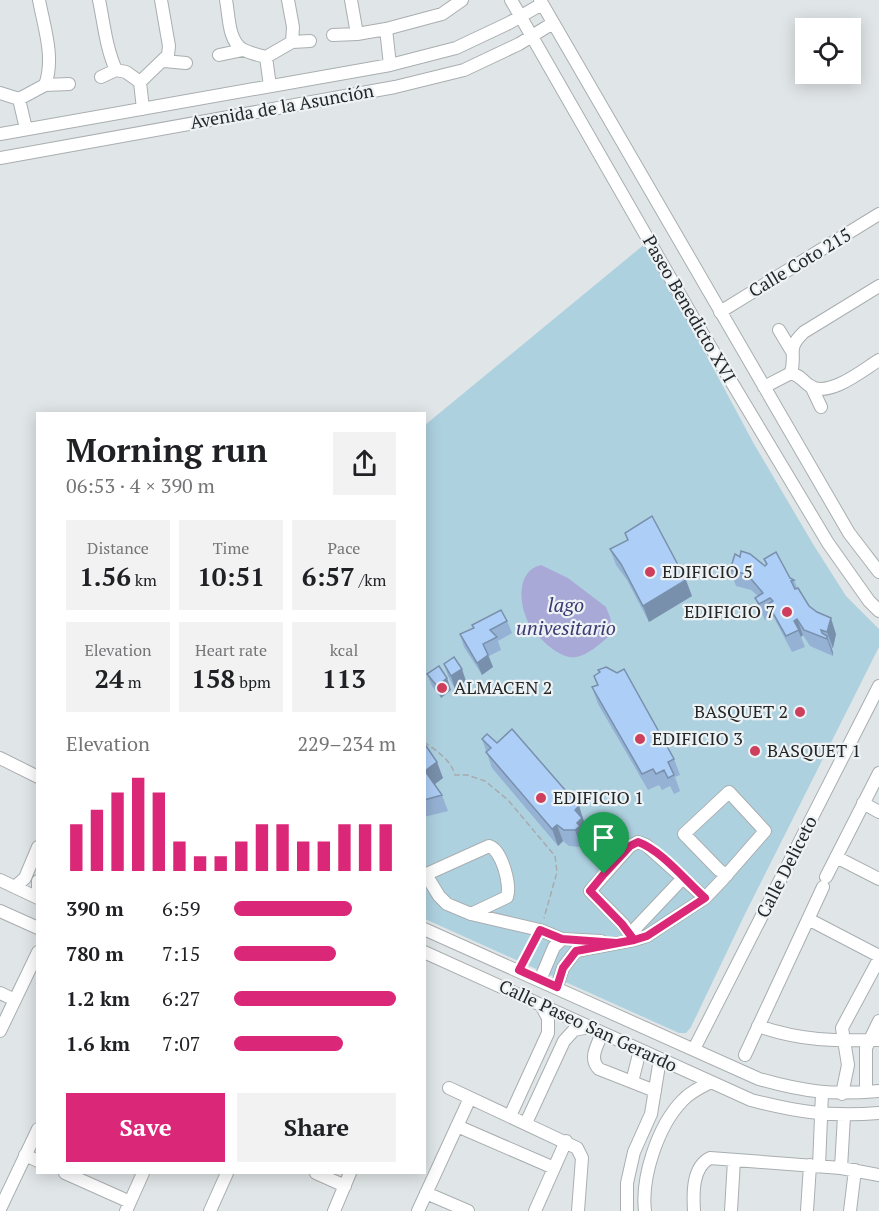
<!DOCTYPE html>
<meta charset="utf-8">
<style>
body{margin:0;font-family:"PT Serif",serif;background:#f2f2f2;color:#202124;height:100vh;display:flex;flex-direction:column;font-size:22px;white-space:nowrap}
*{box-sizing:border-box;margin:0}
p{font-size:20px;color:#757577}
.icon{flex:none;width:33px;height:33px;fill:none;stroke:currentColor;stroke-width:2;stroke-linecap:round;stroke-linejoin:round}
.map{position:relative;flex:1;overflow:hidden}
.sheet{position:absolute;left:36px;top:412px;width:390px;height:762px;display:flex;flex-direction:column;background:#fff;border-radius:0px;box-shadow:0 3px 15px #0003}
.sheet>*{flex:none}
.tools{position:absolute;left:795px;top:18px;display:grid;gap:12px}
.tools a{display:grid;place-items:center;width:66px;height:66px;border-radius:0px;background:#fff;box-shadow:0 3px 15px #0003;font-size:30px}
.pin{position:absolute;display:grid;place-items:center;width:51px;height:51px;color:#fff;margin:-62px -26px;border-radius:50% 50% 50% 0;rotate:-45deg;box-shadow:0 0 6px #0007}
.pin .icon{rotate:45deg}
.round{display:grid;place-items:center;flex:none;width:63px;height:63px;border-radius:0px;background:#f2f2f2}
.summary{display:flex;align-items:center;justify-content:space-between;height:102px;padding:0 30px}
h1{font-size:33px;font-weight:600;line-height:45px}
.figures{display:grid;grid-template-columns:repeat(3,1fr);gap:9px;height:102px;padding:6px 30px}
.figures div{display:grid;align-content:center;border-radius:0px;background:#f2f2f2;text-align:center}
.figures b{font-size:26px;font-weight:600}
.figures small{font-size:16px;font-weight:400}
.figures p{font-size:16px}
.chart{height:168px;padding:12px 30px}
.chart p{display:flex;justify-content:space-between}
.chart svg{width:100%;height:108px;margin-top:6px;stroke:#db2777;stroke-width:6}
.action{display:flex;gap:12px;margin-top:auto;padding:12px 30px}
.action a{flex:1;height:69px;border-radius:0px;background:#db2777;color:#fff;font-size:24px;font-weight:600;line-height:69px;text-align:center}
.action a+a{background:#f2f2f2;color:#202124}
ul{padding:0 30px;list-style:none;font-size:20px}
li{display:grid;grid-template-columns:96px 72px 1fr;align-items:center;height:45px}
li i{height:15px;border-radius:8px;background:#db2777}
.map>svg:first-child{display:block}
</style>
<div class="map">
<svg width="879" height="1211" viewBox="0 0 879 1211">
<rect width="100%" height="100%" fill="#e0e5e7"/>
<path fill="#aed1e0" d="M646,243L754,444L813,544L846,596L879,629V647L745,914L691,1027L686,1033H679L425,919V425Z"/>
<path fill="#a8a9d7" d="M541,565L568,578L606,607L611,620L609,636C600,644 583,660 569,657C555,654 537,637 530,625C519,607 515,571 541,565Z"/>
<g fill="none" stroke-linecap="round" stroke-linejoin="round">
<g stroke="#a9aeb0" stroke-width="14">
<path id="minor" d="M99,0C104,24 106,48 116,70L126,72L140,82L143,109
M226,0C229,15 228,40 242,49C249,53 258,55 266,57L292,42L293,27L288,0
M351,0L357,34
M511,0L695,321L828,543L869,601L879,611
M540,0L849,533L879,572
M386,29L390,65
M333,35L357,34L386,29L442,14L462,0
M292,42L310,41
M219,55L243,50
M266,57L270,86
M164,61L186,63
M101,77L116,70
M140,82L168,55L169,46L161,0
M45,85L69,84
M0,93L19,99L45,85C55,58 44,27 39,0
M19,99L26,129
M0,134L390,65L456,48L509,23L542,4
M0,158L395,87L464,70L519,44L553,23
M720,312L879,214
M779,330L791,350
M791,373C803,377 801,380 810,386C829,398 863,370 879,360
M811,386L821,407
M764,387L791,373C797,352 785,350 804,332L879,286
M0,758L38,777
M863,803L879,812
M836,857L879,879
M826,877L879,773
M683,878L705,898
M0,880L38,898
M38,881V894
M15,887L25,878L38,847
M0,911L38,928
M471,914L507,897C511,885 502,850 489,846L429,873L428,878L439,896L447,904L471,914L540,930L562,939L601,941
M808,919L879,956
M424,929L759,1079C805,1092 831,1095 879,1091
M630,934L683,878L646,845L638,842L630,846L590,891L623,924L634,940
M424,952L751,1100C797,1112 831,1117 879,1113
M540,980L554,947L562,939
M557,987L563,968L576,951L634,940L647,936L659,928L705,898L723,879L765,831L729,792L684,834L719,870L727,875
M0,993L15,1000
M758,1026C802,1041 834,1041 879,1040
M0,1031L38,952
M602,1033C598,1045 588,1058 599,1069L655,1091
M694,1049L879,686
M745,1055L823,887
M632,1082L640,1050
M449,1088L577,1148L582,1158L578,1211
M866,1092V1048L879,1021
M842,1094L848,1065L842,1028L879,959
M510,1116L548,1033V1018L541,1005
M526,1123L564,1041L574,1030L589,1027
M457,1126L554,1168
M25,1155L38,1161
M819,1166L822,1093
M841,1168L844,1116
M65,1173L130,1202
M316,1173L345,1186
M426,1193L468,1211
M0,1209L38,1129
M126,1211L143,1173
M210,1211L227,1173
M334,1211L350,1173
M418,1211L470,1098
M535,1211L566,1141
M627,1211V1183L634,1152L651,1114L660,1059
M645,1211C641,1177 658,1126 682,1101C689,1093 699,1088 709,1083
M694,1211C693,1194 692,1167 710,1158L841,1168L879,1175
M731,1211L734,1160
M807,1211L810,1165
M850,1211L855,1170"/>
</g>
<path stroke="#a7abad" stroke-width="1.5" stroke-dasharray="6 3" stroke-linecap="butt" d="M424,742C437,751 451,760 455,775H467L485,781L508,800L555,856L557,872L544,918
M523,962L535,939"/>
<use href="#minor" stroke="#fff" stroke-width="12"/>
</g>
<path fill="#95b1d4" d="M625,533L692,596L649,622L627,580L616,565L610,549L627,540Z
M740,557L765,566L766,565L764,559L794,580L797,588L809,606L836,634L833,648H832L833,656L810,646L803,635L801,637L805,647L792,652L773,616L765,620L755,598L758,596L751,590L736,586L730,570Z
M507,621L512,633L498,641L501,650L489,656L493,667L482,675L464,647L460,634Z
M444,664L466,681L455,689L448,676Z
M598,670L674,759L680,775L675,777L680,791L674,794L670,786L662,790L659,785L648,790L598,704L592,687L597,685L594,676L599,673Z
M427,674L447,678L451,690L441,698L432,686Z
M482,739L497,743L579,806L588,834L584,838L586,842L581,847L569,846L563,841L558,846L492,768Z
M424,743L443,778L435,784L442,795L448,811L424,817Z"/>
<path fill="#7990ac" d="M686,580L692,596L649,622L643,606Z
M831,618L836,634L833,648L827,632Z
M797,619L803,635L801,637L794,621Z
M827,636L833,652V656L827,639Z
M488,655L493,667L482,675L477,663Z
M462,669L466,681L455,689L451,676Z
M447,678L451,690L441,698L437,686Z
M437,762L443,778L431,787L425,771Z
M579,806L588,834L584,838L586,842L581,847L575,830V810Z
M557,825L563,841L558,846L552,829Z"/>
<path fill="#adcef6" stroke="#7990ac" stroke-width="1.5" d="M652,516L686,580L643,606L621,564L610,549L628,540L625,533Z
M741,551L750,554L765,566L767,564L764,559L776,552L790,578L794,580L791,581L795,589L798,588L809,606L817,612L831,618L827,632L821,630L822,633L827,636V639L804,630L797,619L794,621L799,630L786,636L768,604L773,601L770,598L759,604L755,598L763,593L752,580L745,574L730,570L735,554L740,557Z
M501,610L507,621L490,630L497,637L483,644L488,655L477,663L460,634L474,628L472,625Z
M454,657L462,669L451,676L444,664Z
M439,666L447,678L437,686L427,674Z
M606,667L617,673L624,669L674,759L668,762L674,775L668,778L664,770L656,774L653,769L642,774L592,687L598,685L594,676L600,672L598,670Z
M512,729L579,806L575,810L582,818L577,823L580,826L575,830H564L557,825L552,829L486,752L491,748L482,739L487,734L497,743Z
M424,743L437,762L425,771L442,795L424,800Z"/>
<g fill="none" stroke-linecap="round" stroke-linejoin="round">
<g stroke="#fff" stroke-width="12">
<path id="route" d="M604,874L590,891L622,924L634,940L617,943L562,939L540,930L519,970L557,987L563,968L576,951L634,940L647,936L705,898C686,881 661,850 638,842L630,846L604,874"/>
</g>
<use href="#route" stroke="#db2777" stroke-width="8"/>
</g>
<g fill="#ce3e5d" stroke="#edf2f5" stroke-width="2">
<circle cx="650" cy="572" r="6"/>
<circle cx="787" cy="612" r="6"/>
<circle cx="442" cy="688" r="6"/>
<circle cx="800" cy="712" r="6"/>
<circle cx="640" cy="739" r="6"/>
<circle cx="755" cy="751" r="6"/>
<circle cx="541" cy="798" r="6"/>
</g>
<g text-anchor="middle" stroke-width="4.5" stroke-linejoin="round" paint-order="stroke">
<g font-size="18" fill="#242627" stroke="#edf2f5">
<text transform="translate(282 107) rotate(-10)" y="6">Avenida de la Asunción</text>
<text transform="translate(800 263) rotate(-31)" y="6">Calle Coto 215</text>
<text transform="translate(689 309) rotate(60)" y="6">Paseo Benedicto XVI</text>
<text transform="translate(787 867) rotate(-63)" y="6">Calle Deliceto</text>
<text transform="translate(588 1026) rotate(25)" y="6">Calle Paseo San Gerardo</text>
</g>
<g font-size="18" fill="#242627" stroke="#edf2f5" text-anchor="start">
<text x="662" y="578">EDIFICIO 5</text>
<text x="775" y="618" text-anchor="end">EDIFICIO 7</text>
<text x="454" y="694">ALMACEN 2</text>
<text x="788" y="718" text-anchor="end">BASQUET 2</text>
<text x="652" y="745">EDIFICIO 3</text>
<text x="767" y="757">BASQUET 1</text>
<text x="553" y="804">EDIFICIO 1</text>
</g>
<g font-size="20" font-style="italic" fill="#3d3973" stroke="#edf2f5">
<text x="566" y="612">lago<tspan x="566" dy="23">univesitario</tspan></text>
</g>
</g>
</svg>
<div class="tools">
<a><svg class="icon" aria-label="locate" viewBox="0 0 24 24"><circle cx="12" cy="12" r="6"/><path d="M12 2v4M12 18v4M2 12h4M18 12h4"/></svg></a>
</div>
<div class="pin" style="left:604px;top:874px;background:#1e9e55"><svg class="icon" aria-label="arrive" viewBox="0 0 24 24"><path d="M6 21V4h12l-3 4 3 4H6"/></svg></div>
<section class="sheet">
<div class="summary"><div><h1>Morning run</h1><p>06:53 · 4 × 390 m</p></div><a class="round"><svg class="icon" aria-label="share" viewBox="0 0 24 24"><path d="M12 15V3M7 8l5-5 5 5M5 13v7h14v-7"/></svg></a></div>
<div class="figures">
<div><p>Distance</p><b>1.56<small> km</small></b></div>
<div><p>Time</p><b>10:51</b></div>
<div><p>Pace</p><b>6:57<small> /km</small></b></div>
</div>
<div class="figures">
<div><p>Elevation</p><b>24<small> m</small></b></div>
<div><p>Heart rate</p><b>158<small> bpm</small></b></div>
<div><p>kcal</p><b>113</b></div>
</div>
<div class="chart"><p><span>Elevation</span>229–234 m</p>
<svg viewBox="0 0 160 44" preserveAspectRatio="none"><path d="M5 44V25M15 44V19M25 44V12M35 44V6M45 44V12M55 44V32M65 44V38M75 44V38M85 44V32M95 44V25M105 44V25M115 44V32M125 44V32M135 44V25M145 44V25M155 44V25"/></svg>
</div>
<ul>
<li><b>390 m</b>6:59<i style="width:73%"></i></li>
<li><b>780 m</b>7:15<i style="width:63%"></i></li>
<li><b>1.2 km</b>6:27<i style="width:100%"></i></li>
<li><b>1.6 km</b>7:07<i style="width:67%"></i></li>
</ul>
<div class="action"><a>Save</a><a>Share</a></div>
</section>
</div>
